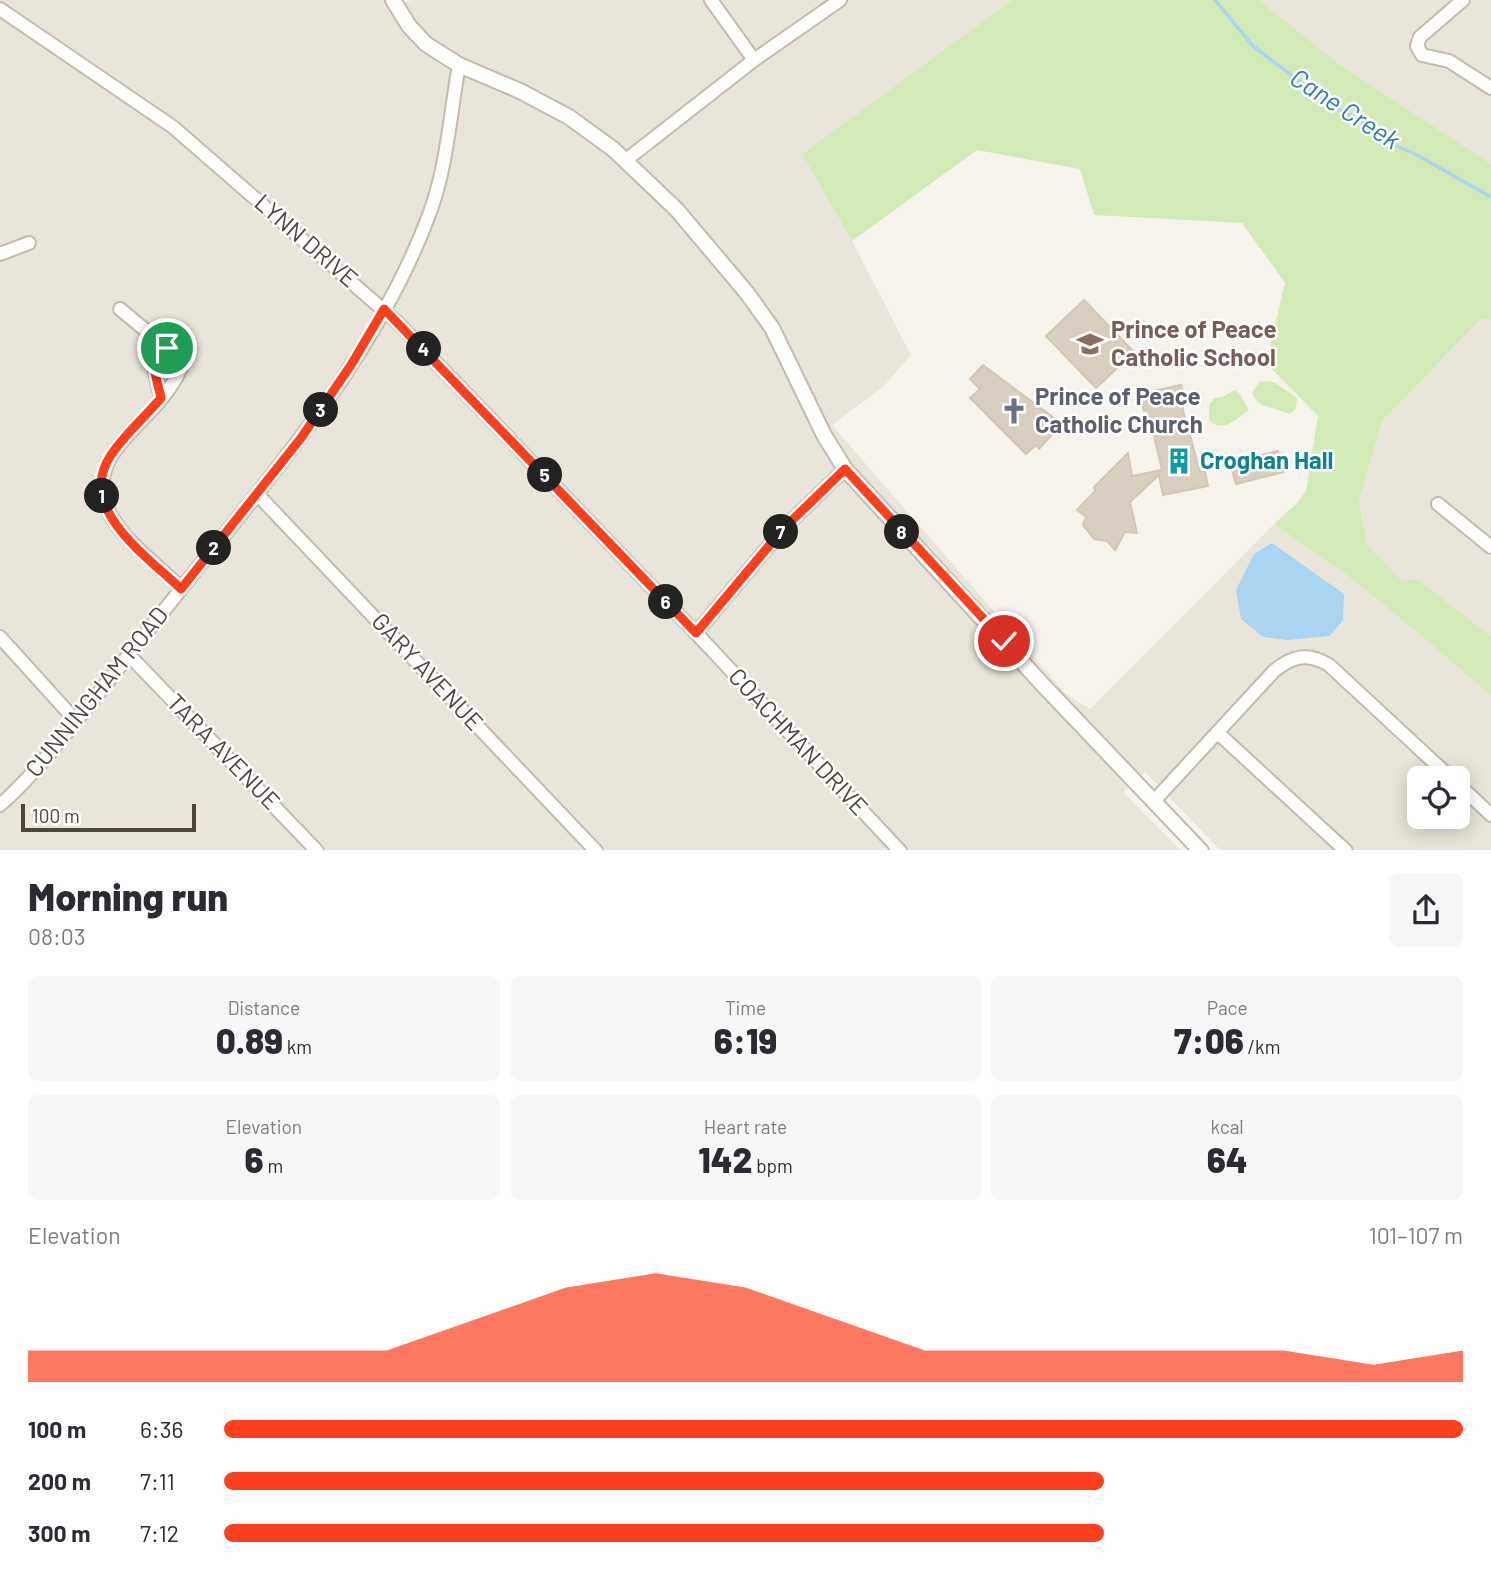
<!DOCTYPE html>
<meta charset="utf-8">
<style>
body{margin:0;font-family:Barlow,sans-serif;background:#f7f7f7;color:#2b2b33;height:100vh;display:flex;flex-direction:column;font-size:26px;white-space:nowrap}
*{box-sizing:border-box;margin:0}
p{font-size:23px;color:#7c7c81}
.icon{flex:none;width:38px;height:38px;fill:none;stroke:currentColor;stroke-width:2;stroke-linecap:round;stroke-linejoin:round}
.map{position:relative;height:850px;overflow:hidden}
.panel{display:flex;flex-direction:column;background:#fff;flex:1}
.panel>*{flex:none}
.controls{position:absolute;left:1407px;top:766px;display:grid;gap:14px}
.controls a{display:grid;place-items:center;width:63px;height:63px;border-radius:10px;background:#fff;box-shadow:0 4px 18px #0003;font-size:35px}
.scale{position:absolute;left:21px;bottom:18px;width:175px;box-sizing:border-box;padding-left:7px;border:4px solid #4b4439;border-top:0;font-size:19px;line-height:24px;white-space:nowrap;color:#4b4439;-webkit-text-stroke:5px #fff;paint-order:stroke}
.pin{position:absolute;display:grid;place-items:center;width:60px;height:60px;color:#fff;margin:-30px;border:4px solid #fff;border-radius:50%;box-shadow:0 2px 7px #0007}
.km{position:absolute;width:35px;height:35px;margin:-18px;border-radius:50%;background:#222;color:#fff;font-size:19px;line-height:35px;text-align:center}
.round{display:grid;place-items:center;flex:none;width:74px;height:74px;border-radius:10px;background:#f7f7f7}
.headline{display:flex;align-items:center;justify-content:space-between;height:119px;padding:0 28px}
h1{font-size:38px;font-weight:800;line-height:52px}
.figures{display:grid;grid-template-columns:repeat(3,1fr);gap:10px;height:119px;padding:7px 28px}
.figures div{display:grid;align-content:center;border-radius:10px;background:#f7f7f7;text-align:center}
.figures b{font-size:35px;font-weight:800}
.figures small{font-size:19px;font-weight:400}
.figures p{font-size:19px}
.chart{height:196px;padding:14px 28px}
.chart p{display:flex;justify-content:space-between}
.chart svg{width:100%;height:126px;margin-top:7px;fill:#fc3f1d;opacity:.7}
ul{padding:0 28px;list-style:none;font-size:23px}
li{display:grid;grid-template-columns:112px 84px 1fr;align-items:center;height:52px}
li i{height:18px;border-radius:9px;background:#fc3f1d}
.map>svg:first-child{display:block}
</style>
<div class="map">
<svg width="1491" height="851" viewBox="0 0 1491 851">
<rect width="100%" height="100%" fill="#f6f3ec"/>
<path fill="#eae5da" fill-rule="evenodd" d="M0,0H404L406,2L412,0H1012L802,154L852,241L911,355L884,386L832,425L1065,693L1090,709L1274,524L1347,575L1429,642L1491,696V850H1220L1145,772L1123,792L1180,850H0ZM1419,779H1458V817H1419Z
M1259,0H1491V164L1339,64Z
M1481,319L1491,320V636L1417,579L1402,582L1367,544L1359,501L1382,421Z"/>
<path fill="#d2eab5" d="M1012,0H1259L1339,64L1491,164V320L1481,319L1382,421L1359,501L1367,544L1402,581L1417,579L1491,636V696L1429,642L1347,575L1274,524L1296,504L1306,491L1318,416L1266,363L1285,283L1242,223L1094,215L1080,169L977,150L852,241L802,154Z
M1260,381L1274,382L1297,398L1296,408L1290,414L1262,405L1257,401L1252,393Z
M1235,390L1240,394L1249,410C1236,419 1222,434 1209,420V405L1214,398L1222,397Z"/>
<path fill="#a9d4f2" d="M1272,543L1344,594L1343,620L1330,636L1288,640L1263,637L1241,619L1236,590L1254,554Z"/>
<g fill="none" stroke-linecap="round" stroke-linejoin="round">
<path stroke="#a9d4f2" stroke-width="3.5" d="M1215,0L1253,46L1328,103L1363,123L1394,145L1415,154L1491,197"/>
</g>
<path fill="#d8cfc1" stroke="#d3c7b4" stroke-width="2" d="M1084,300L1134,352L1096,388L1046,336Z
M983,365L1062,424L1039,449L1036,445L1026,454L970,398L980,389L970,379Z
M1181,385L1186,401L1181,403L1200,472L1205,471L1208,486L1163,495L1159,475L1130,502L1137,533L1125,532L1115,550L1107,541L1094,539L1083,525L1086,517L1077,510L1095,491L1094,487L1128,453L1132,476L1162,470L1148,410L1144,411L1139,394Z
M1278,451L1284,472L1236,484L1230,463Z"/>
<g fill="none" stroke-linecap="round" stroke-linejoin="round">
<g stroke="#c2bbae" stroke-width="16">
<path id="minor" d="M711,0L754,60
M1463,0L1420,37L1417,46L1422,55L1449,61L1491,88
M0,9L173,127L397,322L696,633L900,851
M626,160L754,60L840,0
M0,254L29,243
M120,309L174,354L180,361V370C169,395 145,416 126,437C65,501 136,545 181,588
M161,398C157,378 147,362 167,348
M257,494L596,851
M1438,504L1491,547
M696,633L784,528L845,469
M0,637L76,721
M129,655L317,851
M1218,733L1346,851
M1458,784L1491,815
M1154,801L1274,671C1292,656 1308,652 1329,665L1452,779
M0,805C32,777 58,743 85,710C115,673 144,635 174,598C268,478 374,361 429,215C447,167 450,115 459,65"/>
</g>
<g stroke="#c2bbae" stroke-width="18">
<path id="tertiary" d="M393,0L409,26L426,44L459,65L520,91L569,117L613,149L677,210L747,293L772,328L824,435L845,469L1043,685L1201,851"/>
</g>
<use href="#minor" stroke="#fff" stroke-width="12"/>
<use href="#tertiary" stroke="#fff" stroke-width="14"/>
</g>
<g fill="none" stroke-linecap="round" stroke-linejoin="round">
<g stroke="#fff" stroke-width="14">
<path id="route" d="M167,348C147,363 157,377 161,398C145,417 125,434 111,455C75,508 147,556 181,589L301,438L351,365L384,309L696,633L784,528L845,469L1004,641"/>
</g>
<use href="#route" stroke="#fc3f1d" stroke-width="9"/>
</g>
<defs>
<g id="school-bare" transform="scale(2.1)"><path d="M0-5L7-2L0 1L-7-2ZM-4 1L0 2.5L4 1V4Q0 6-4 4Z" fill="#8d6e63" stroke="#fff" stroke-width="2.5" paint-order="stroke"/></g>
<g id="church-bare" transform="scale(2.1)"><path d="M-1.2-6h2.4v3.5h3.3v2.4h-3.3V6h-2.4V-.1h-3.3v-2.4h3.3Z" fill="#6b7280" stroke="#fff" stroke-width="2.5" paint-order="stroke"/></g>
<g id="building-bare" transform="scale(2.1)"><path d="M-4-6H4V6H1V3H-1V6H-4ZM-2.5-4.3h1.7v1.8h-1.7ZM.8-4.3h1.7v1.8H.8ZM-2.5-1h1.7V.8h-1.7ZM.8-1h1.7V.8H.8Z" fill="#0f9aa8" stroke="#fff" stroke-width="2.5" paint-order="stroke"/></g>
</defs>
<g fill-rule="evenodd">
<use href="#school-bare" x="1090" y="344"/>
<use href="#church-bare" x="1014" y="411"/>
<use href="#building-bare" x="1179" y="461"/>
</g>
<g text-anchor="middle" stroke-width="5" stroke-linejoin="round" paint-order="stroke">
<g font-size="24" fill="#4b4439" stroke="#fff">
<text transform="translate(306 241) rotate(41)" y="8">LYNN DRIVE</text>
<text transform="translate(427 672) rotate(47)" y="8">GARY AVENUE</text>
<text transform="translate(97 692) rotate(-51)" y="8">CUNNINGHAM ROAD</text>
<text transform="translate(798 742) rotate(47)" y="8">COACHMAN DRIVE</text>
<text transform="translate(223 752) rotate(46)" y="8">TARA AVENUE</text>
</g>
<g font-size="24" font-weight="bold" fill="#785e54" stroke="#fff" text-anchor="start">
<text x="1111" y="338">Prince of Peace<tspan x="1111" dy="28">Catholic School</tspan></text>
</g>
<g font-size="24" font-weight="bold" fill="#5b616d" stroke="#fff" text-anchor="start">
<text x="1035" y="405">Prince of Peace<tspan x="1035" dy="28">Catholic Church</tspan></text>
</g>
<g font-size="24" font-weight="bold" fill="#0d838f" stroke="#fff" text-anchor="start">
<text x="1200" y="469">Croghan Hall</text>
</g>
<g font-size="26" font-style="italic" fill="#2e7ab2" stroke="#fff">
<text transform="translate(1345 109) rotate(33)" y="9">Cane Creek</text>
</g>
</g>
</svg>
<div class="controls">
<a><svg class="icon" aria-label="locate" viewBox="0 0 24 24"><circle cx="12" cy="12" r="6"/><path d="M12 2v4M12 18v4M2 12h4M18 12h4"/></svg></a>
</div>
<div class="scale">100 m</div>
<div class="pin" style="left:167px;top:348px;background:#1e9e55"><svg class="icon" aria-label="arrive" viewBox="0 0 24 24"><path d="M6 21V4h12l-3 4 3 4H6"/></svg></div>
<div class="pin" style="left:1004px;top:641px;background:#d93025"><svg class="icon" aria-label="check" viewBox="0 0 24 24"><path d="M5 12l5 5 9-10"/></svg></div>
<b class="km" style="left:102px;top:496px">1</b>
<b class="km" style="left:214px;top:548px">2</b>
<b class="km" style="left:321px;top:410px">3</b>
<b class="km" style="left:424px;top:349px">4</b>
<b class="km" style="left:545px;top:475px">5</b>
<b class="km" style="left:666px;top:602px">6</b>
<b class="km" style="left:781px;top:532px">7</b>
<b class="km" style="left:902px;top:532px">8</b>
</div>
<section class="panel">
<div class="headline"><div><h1>Morning run</h1><p>08:03</p></div><a class="round"><svg class="icon" aria-label="share" viewBox="0 0 24 24"><path d="M12 15V3M7 8l5-5 5 5M5 13v7h14v-7"/></svg></a></div>
<div class="figures">
<div><p>Distance</p><b>0.89<small> km</small></b></div>
<div><p>Time</p><b>6:19</b></div>
<div><p>Pace</p><b>7:06<small> /km</small></b></div>
</div>
<div class="figures">
<div><p>Elevation</p><b>6<small> m</small></b></div>
<div><p>Heart rate</p><b>142<small> bpm</small></b></div>
<div><p>kcal</p><b>64</b></div>
</div>
<div class="chart"><p><span>Elevation</span>101–107 m</p>
<svg viewBox="0 0 160 44" preserveAspectRatio="none"><path d="M0 44V33L10 33L20 33L30 33L40 33L50 22L60 11L70 6L80 11L90 22L100 33L110 33L120 33L130 33L140 33L150 38L160 33V44z"/></svg>
</div>
<ul>
<li><b>100 m</b>6:36<i style="width:100%"></i></li>
<li><b>200 m</b>7:11<i style="width:71%"></i></li>
<li><b>300 m</b>7:12<i style="width:71%"></i></li>
</ul>
</section>
